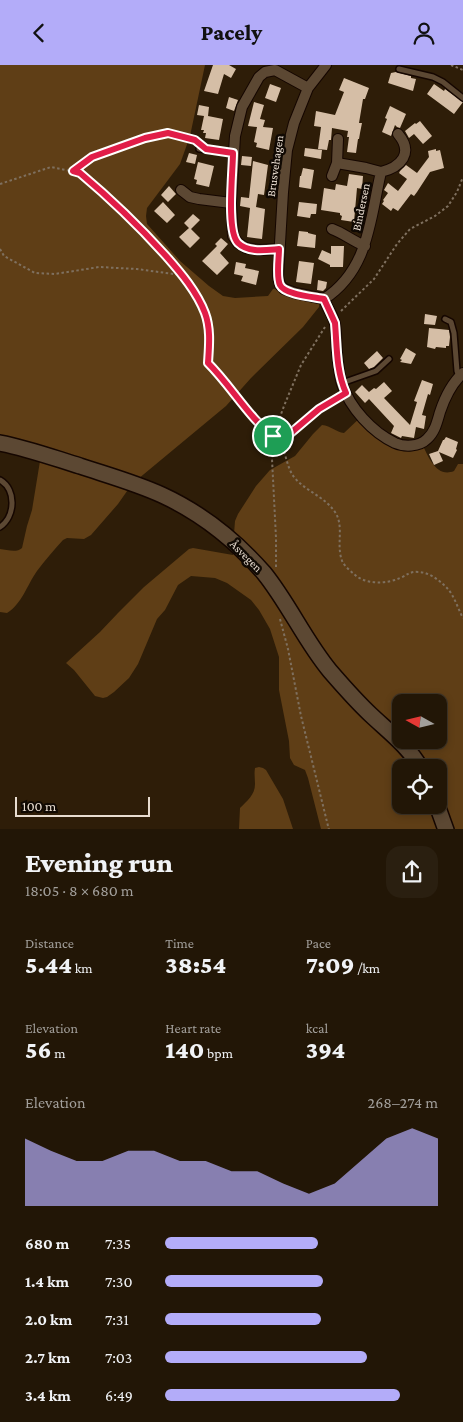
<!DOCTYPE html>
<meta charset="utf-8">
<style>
body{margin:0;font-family:"Crimson Pro",serif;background:#2a1f10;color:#f1f3f6;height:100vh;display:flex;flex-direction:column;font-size:19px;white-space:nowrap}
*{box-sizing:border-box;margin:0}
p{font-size:16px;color:#a29f9b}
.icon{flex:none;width:28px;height:28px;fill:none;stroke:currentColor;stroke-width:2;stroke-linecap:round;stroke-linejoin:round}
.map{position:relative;height:764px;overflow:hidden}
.sheet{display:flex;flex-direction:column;background:#221606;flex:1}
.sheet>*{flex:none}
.needle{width:32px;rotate:278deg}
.buttons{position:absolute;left:392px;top:629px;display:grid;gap:10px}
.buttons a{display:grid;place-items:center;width:55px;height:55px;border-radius:10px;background:#221606;box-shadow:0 2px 8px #0003,0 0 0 1px #3f3528;font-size:25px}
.scale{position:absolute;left:15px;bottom:12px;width:135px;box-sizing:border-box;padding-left:5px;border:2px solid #e8dcd0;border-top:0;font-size:14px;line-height:18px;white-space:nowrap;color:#e8dcd0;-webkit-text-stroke:4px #100903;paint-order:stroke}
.pin{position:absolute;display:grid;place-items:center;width:42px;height:42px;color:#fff;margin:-21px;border:2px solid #fff;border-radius:50%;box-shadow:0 1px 5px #0007}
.round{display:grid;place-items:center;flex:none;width:52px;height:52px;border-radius:15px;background:#2a1f10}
.summary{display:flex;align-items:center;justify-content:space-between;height:85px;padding:0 25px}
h1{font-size:28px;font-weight:800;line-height:38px}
.figures{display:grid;grid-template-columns:repeat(3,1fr);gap:8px;height:85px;padding:5px 25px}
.figures div{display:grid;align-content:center}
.figures b{font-size:25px;font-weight:800}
.figures small{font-size:14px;font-weight:400}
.figures p{font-size:14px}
.chart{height:140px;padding:10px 25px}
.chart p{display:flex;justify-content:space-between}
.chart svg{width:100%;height:90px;margin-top:5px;fill:#b3acf9;opacity:.7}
ul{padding:0 25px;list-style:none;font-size:16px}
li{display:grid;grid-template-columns:80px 60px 1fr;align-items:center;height:38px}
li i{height:12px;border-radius:6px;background:#b3acf9}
header{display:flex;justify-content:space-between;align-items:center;height:65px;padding:0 25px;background:#b3acf9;color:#111;font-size:22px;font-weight:800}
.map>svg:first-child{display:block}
</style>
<header><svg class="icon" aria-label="back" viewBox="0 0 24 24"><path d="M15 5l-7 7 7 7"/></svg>Pacely<svg class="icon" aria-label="person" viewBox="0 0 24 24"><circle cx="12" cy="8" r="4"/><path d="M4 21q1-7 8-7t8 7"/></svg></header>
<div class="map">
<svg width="463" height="765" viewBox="0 0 463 765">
<rect width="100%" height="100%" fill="#2e1d08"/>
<path fill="#5f3e16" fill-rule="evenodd" d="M0,0H205L190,71L180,99L147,143L146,151L147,159L180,196L209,221L223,231L235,233L268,231L273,224L277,223L321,229L319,242L303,262L251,313L226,341L132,419L118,439L91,470L84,474L67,473L63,475C54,485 45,495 37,506C27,520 22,539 7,548L0,547V484C7,485 17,488 22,483L27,461L32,445L40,396L0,375Z
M364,349L392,371L423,381C429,393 437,413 454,406L458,399H463V764H321L308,713L305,705L294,700L290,693L289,676L279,625V592L270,564L259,545L251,535L227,518L215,513L191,511L178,520L165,545L157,554L138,599L129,613L114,627L107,632L103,633L95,631L74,605L66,598L100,567L118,548L144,522L189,484L193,483L233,490L235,486L234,469L235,456L238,449L256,421L270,405L295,391L313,369L322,360C331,361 336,367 344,368ZM401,638H439V675H401ZM401,702H439V740H401Z
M259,702L263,703L266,705L283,734L293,764H239L240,743C247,736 255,730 255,719C255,714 254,709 255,703Z"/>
<path fill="#d5bea6" d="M213,0H229L236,4L231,13L224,9L218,29L204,26Z
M396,7L411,11V13L416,14L413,26L388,18L391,8Z
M344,13L369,23L365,34H363L359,58H362L360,68L359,74H358L356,88L347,87L349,72H347L348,66L332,63L331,75H329L327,85L318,84L321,62L314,61L316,46L335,50L344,27L339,25Z
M270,19L281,23L276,37L265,33Z
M434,19L444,26L445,24L463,37L454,49L427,29Z
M229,32L238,35L234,46L226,43Z
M254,37L264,40L260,54L265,55L263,62L273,63L269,85L256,82L257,78L254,77L257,62L248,61Z
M199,40L209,42L208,51L223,54L219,75L205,73L206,68H203L204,65H201L204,51L197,50Z
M390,41L406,49L400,63L397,62L395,60L391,71L382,67L387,54L385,53Z
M420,56L432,71L423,79L414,69L409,73L405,66L415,58L416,59Z
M305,83L322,85L321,94L304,91Z
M436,84V86L440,85L444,103L430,107L417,127L414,131L411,129L398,146L393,143L391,146L382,139L384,136L383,135L388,128L384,125L388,118L398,126L407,114L399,108L400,106L406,100L417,108L429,92L428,86Z
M189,88L197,90L195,99L186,97Z
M242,91L252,92L251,101L241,100Z
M253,96L268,100L264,130L258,129L256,142L265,144L262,174L247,172L250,143L240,141L241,132L249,133Z
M198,97L214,101L209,122L196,119L197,115L194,114Z
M303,103L314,105L311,124L299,122L300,111H301Z
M349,109L363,111L362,124L357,123L354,157L341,155L342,151L340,150V148L321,145L324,123L335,125L336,119L347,121Z
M169,121L176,129L168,137L161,130Z
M163,137L175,150L167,158L154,146Z
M299,137L317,139L316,149H311L310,153L297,151Z
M193,149L200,155L191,164L200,173L190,183L179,172L189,163L184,158Z
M299,166L308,167V168L316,170L315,183L297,181Z
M221,173L228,179L220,188L229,198L217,210L202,196L217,181L215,179Z
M331,181H344L343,202H330V200L318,194L322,185L331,189Z
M299,196L314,198L311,219L296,217Z
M236,197L246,199L245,203L259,206L256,220L241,216L243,211L234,209Z
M318,215L327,217L326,223L323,226L317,225Z
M425,249L437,251L435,260L424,259Z
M429,263L449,265L450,272L449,281H446V283L436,282L435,284L427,282Z
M406,283L416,289L411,299L400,297L402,295L400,294Z
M377,286L383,293L374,302L369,304L364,298Z
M422,315L433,319L430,330L428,329L422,350L426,351L424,364L416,362L414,373L402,371L401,373L391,368L394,361L369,334L365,338L355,327L362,320L369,327L374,323L376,324L384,317L392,326L384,333L410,360L417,337L414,336Z
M446,372L458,377L456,384L457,385L453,393L439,387L443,396L434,400L429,389L438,386L443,375H444Z"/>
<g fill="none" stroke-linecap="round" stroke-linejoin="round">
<g stroke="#150600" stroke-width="8">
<path id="lane" d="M399,4L433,12L443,17L463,33
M199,84L233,88
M445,254L451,257L454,268L457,306L459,311
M342,318L376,306L389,294
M0,415C17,425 15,452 0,462"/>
</g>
<g stroke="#150600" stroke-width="12">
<path id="street" d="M326,0L308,23L294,58L287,85L283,127L278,212L280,220L284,224L295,228L324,234C327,243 333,250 335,259C337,271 336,284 338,297C339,304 340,313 342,319C350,343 372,367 395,378C404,382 419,382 427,374C435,367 437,357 440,347C445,332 451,319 463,308
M338,74L337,98L366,103L381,107
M332,111L337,98
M181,125L190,132L199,134L231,138
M332,164C343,168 353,176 365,181
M279,184L259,185L246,183L238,178L233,171L231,138L235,71L242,42L259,12L265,7L275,5L308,23
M324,234C369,205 370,154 381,107C401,102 414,88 398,69"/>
</g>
<g stroke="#150600" stroke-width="18">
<path id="secondary" d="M0,378C27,383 54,393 80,401C107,410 136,418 162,430C201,448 236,476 264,508C289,539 305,576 330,606C343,621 356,636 371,650C389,667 408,681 420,702
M437,740L446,765"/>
</g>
<path stroke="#7f705f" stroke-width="2" stroke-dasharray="2.5 2.5" stroke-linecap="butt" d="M451,0L463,5
M73,106L92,92L145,73L168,68L195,75L198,77
M0,119L51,102L80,108L107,131L142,164L177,204L190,220L205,249L209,267L208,298C225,316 238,336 255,354C263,363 274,370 281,381C287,391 287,403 294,412C305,426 324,431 335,447C345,462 335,481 343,498C346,502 350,506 354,509C365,520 387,519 400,513C407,510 411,506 418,507C429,507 439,515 447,523C454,530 458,544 463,553
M0,184L4,191L35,208L55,209L99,202L137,204L181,210
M341,246L374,214L397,179L410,164L435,151L448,141L457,127L463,112
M279,378L319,344L338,332
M276,502V473L272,394L273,371L284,341L301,300L325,262
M280,554L288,584L301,651L329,765"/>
<use href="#lane" stroke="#5c4833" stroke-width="5"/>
<use href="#street" stroke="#5c4833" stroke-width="10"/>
<use href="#secondary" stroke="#5c4833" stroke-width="15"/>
</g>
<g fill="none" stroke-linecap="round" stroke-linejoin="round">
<g stroke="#fff" stroke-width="10">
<path id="route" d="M168,68L195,75L206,84L233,88C233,106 226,166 238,178C248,188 266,185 279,184C279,193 276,212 280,220C285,230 314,232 324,234L335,258C337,281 336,306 346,328L319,344L279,378C272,369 262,362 254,353C238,335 225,315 208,298C209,282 211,264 205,248C197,227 181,208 166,191C139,161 111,134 80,108L73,106L92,92L145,73Z"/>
</g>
<use href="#route" stroke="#e11d48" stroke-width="6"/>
</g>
<g text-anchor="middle" stroke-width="5" stroke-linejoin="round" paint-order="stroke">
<g font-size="12" fill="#e8dcd0" stroke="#100903">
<text transform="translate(275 101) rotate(-82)" y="4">Brusvehagen</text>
<text transform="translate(361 142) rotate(-78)" y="4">Bindersen</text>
<text transform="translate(246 491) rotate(45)" y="4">Åsvegen</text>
</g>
</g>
</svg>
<div class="buttons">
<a><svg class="needle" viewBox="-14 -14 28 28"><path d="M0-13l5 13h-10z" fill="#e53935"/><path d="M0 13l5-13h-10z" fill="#a29f9b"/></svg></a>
<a><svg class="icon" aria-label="locate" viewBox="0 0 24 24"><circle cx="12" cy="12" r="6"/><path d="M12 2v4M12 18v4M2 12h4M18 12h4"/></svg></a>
</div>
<div class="scale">100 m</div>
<div class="pin" style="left:273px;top:371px;background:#1e9e55"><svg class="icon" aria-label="arrive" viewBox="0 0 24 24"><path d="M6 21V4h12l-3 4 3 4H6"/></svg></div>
</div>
<section class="sheet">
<div class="summary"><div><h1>Evening run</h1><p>18:05 · 8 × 680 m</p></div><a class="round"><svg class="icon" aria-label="share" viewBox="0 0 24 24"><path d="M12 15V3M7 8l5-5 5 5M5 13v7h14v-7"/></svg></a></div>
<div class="figures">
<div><p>Distance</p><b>5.44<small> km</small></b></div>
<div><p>Time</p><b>38:54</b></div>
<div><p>Pace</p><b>7:09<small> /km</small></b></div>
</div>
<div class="figures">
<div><p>Elevation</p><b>56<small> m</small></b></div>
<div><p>Heart rate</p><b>140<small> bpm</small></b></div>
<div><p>kcal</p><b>394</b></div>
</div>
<div class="chart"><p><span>Elevation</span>268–274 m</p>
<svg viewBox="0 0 160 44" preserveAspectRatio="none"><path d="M0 44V11L10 17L20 22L30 22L40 17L50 17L60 22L70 22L80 27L90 27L100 33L110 38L120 33L130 22L140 11L150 6L160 11V44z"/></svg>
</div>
<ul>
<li><b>680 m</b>7:35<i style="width:56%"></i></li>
<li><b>1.4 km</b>7:30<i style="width:58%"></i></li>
<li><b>2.0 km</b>7:31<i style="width:57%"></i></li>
<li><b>2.7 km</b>7:03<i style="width:74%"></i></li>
<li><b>3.4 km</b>6:49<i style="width:86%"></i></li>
</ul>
</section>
